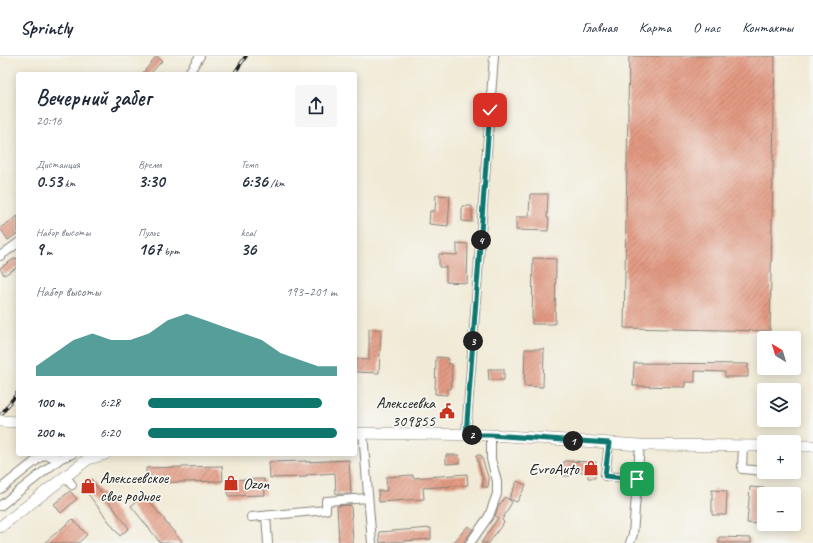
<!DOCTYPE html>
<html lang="ru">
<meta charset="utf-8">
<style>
body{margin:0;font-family:Caveat,sans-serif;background:#f6f6f7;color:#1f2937;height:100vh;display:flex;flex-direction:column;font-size:15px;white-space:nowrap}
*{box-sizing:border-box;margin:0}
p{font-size:13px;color:#747a83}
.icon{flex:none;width:22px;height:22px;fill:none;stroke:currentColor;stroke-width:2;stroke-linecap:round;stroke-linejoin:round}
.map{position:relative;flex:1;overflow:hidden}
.drawer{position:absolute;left:16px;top:16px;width:341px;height:384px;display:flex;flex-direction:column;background:#fff;border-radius:4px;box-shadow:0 2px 10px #0003}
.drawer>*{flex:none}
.needle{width:26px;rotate:322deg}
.tools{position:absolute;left:757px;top:275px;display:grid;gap:8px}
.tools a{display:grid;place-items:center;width:44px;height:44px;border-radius:4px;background:#fff;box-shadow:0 2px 10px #0003;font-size:20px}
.pin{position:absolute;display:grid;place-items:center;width:34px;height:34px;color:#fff;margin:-17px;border-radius:8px;box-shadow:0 2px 6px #0006}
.km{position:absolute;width:20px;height:20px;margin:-10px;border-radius:50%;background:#222;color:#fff;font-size:11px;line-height:20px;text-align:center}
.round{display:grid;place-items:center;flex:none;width:42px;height:42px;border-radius:4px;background:#f6f6f7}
.summary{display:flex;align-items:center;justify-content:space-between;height:68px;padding:0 20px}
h1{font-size:22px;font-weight:700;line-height:30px}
.metrics{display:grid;grid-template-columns:repeat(3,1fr);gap:6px;height:68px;padding:4px 20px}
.metrics div{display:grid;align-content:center}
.metrics b{font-size:17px;font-weight:700}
.metrics small{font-size:11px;font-weight:400}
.metrics p{font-size:11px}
.chart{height:112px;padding:8px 20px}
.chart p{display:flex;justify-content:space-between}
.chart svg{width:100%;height:72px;margin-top:4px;fill:#0f766e;opacity:.7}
ul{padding:0 20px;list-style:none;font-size:13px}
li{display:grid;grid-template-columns:64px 48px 1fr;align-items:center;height:30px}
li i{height:10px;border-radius:5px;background:#0f766e}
header{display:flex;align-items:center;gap:24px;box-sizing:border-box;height:56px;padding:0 20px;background:#fff;border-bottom:1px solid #e0e1e3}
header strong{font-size:19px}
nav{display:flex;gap:22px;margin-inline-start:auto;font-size:14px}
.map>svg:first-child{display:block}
</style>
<header>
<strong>Sprintly</strong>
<nav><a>Главная</a><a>Карта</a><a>О нас</a><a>Контакты</a></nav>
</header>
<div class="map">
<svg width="813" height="487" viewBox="0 0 813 487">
<defs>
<pattern id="building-hatch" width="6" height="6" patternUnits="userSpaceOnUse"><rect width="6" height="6" fill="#e29a82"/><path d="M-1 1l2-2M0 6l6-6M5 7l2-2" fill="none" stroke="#b67d6a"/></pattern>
</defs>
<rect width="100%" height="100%" fill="#f6f6f2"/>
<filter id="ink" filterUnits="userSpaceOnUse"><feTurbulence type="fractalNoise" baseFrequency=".025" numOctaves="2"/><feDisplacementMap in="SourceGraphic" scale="8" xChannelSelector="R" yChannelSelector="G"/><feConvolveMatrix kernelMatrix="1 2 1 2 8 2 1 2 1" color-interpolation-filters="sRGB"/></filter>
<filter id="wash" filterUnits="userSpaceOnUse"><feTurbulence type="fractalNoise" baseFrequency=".012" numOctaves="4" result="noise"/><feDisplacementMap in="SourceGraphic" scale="16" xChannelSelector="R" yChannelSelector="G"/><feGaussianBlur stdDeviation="0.9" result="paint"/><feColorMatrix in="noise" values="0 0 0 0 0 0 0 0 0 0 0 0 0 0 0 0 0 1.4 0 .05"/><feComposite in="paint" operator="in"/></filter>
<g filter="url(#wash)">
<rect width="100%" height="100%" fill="#f1ead6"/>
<g id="blocks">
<path fill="url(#building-hatch)" d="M157,0L162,5L150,18H142L151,7V6Z
M629,0H775L770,275L624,272Z
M530,138H548L547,162H549L548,175L516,174V161H529Z
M436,139L450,140L448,170L429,168L430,155H435Z
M462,150H472V166L462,165Z
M18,160V177L8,184L0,172Z
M457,187L468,188L467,227L446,226V211H439V198L457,199Z
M18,202V211L4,219L0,212L14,203Z
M533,202L556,203L555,268H532Z
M369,273H381L379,317L355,316V303L369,304Z
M525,293H544L543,331L524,330Z
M436,301L448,302V308H452L451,333H447V339L435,338Z
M634,307L748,308V321H725V316L695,315V326H685V331L633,330Z
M488,313H504V324H489Z
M446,399H459L460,407L446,408Z
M476,399H481L489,424L488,431H482L483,424Z
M349,404L351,438H336L335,417L306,419V421L270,422L269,406L306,405V406Z
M564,405L596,406L595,422H588V416H570V420H563Z
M222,410L223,425L146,427V412Z
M467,418L468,429L423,432L424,443L379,446L378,435H387L386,421L413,419V422Z
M91,423L129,472L120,480L82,430Z
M264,423L265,439L228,440V424Z
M517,425L526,429L517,446L509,443Z
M750,431L764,432L762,468L747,467Z
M712,434L727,435L726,459H712Z
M70,435L77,443L61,457L54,448Z
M144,439L165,464H164L183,487H160L156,481L131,450Z
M505,441L512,446L502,464L504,466L489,487H481L498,462L495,460L498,451Z
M351,449L353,487H339L337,450Z
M73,463L87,479L78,487H44Z
M468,470L473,473L464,487H453Z
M431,472V483L380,487L379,476Z
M719,481L751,482V487H719Z"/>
</g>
</g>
<g filter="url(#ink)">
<use href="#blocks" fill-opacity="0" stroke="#868379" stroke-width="1"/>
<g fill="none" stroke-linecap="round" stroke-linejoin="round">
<g stroke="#868379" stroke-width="10">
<path id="minor" d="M188,18L200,0
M0,200L18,187
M363,377L372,487
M466,379L494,0
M609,387L605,420L637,423
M743,389L742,413L764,415
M777,416H778
M66,421L72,429
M0,433L43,399L61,402
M0,450L61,402L72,398
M266,460L268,487
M251,461L326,454V445L368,442
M470,487L489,460L497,438V425L491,403V379
M630,487L633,478L640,389"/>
</g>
<g stroke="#868379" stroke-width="12">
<path id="major" d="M355,377L491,379L640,389L764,390
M794,390H813
M0,471L88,403L105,398"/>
</g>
<use href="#minor" stroke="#fff" stroke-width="8"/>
<use href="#major" stroke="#fff" stroke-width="11"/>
<g stroke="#1c1c1c" stroke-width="3.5">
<path id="rail" d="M234,18L246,0
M0,360L18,336"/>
</g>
<use href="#rail" stroke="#f6f6f2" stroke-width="2" stroke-dasharray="6" stroke-linecap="butt"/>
<g stroke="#868379" stroke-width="12" stroke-linecap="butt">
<path id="major-bridge" d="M0,365L18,366"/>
</g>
<use href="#major-bridge" stroke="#fff" stroke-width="11"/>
</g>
</g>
<g fill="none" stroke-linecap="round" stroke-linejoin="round" filter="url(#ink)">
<g stroke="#fff" stroke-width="8">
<path id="route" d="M490,54L466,379H490L609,387L605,420L637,423"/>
</g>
<use href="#route" stroke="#0f766e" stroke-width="5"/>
</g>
<defs>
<g id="civic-bare" transform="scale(1.2)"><path d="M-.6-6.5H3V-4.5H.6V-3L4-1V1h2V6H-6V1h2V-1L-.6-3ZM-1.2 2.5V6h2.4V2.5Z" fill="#c8321e" stroke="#f6f6f2" stroke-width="2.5" paint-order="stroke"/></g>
<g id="shop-bare" transform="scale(1.2)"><path d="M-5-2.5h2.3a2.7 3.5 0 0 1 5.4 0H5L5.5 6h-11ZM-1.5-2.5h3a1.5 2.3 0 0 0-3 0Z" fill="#c8321e" stroke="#f6f6f2" stroke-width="2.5" paint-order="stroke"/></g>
</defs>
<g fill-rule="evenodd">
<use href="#civic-bare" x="447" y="355"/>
<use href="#shop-bare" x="591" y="412"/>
<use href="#shop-bare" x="231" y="427"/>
<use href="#shop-bare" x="88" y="430"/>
</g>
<g text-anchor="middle" stroke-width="3.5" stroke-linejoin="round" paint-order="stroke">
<g font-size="16" fill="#1c1c1c" stroke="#f6f6f2" text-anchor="end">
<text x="435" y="352">Алексеевка<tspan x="435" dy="18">309855</tspan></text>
<text x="579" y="418">EvroAuto</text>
<text x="100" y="427" text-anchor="start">Алексеевское<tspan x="100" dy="18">свое родное</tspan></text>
<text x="243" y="433" text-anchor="start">Ozon</text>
</g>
</g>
</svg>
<div class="tools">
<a><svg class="needle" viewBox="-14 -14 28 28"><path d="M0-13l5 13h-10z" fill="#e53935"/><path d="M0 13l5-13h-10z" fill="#747a83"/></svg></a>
<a><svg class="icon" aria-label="layers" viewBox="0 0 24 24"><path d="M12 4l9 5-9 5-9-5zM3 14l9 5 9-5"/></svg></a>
<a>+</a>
<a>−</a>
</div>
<div class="pin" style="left:637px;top:423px;background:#1e9e55"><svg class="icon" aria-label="arrive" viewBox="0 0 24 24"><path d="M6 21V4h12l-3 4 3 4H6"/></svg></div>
<div class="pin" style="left:490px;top:54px;background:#d93025"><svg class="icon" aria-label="check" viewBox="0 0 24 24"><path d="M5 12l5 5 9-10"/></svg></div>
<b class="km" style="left:573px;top:385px">1</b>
<b class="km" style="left:472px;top:379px">2</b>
<b class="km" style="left:473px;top:285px">3</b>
<b class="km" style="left:481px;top:184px">4</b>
<section class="drawer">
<div class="summary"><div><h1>Вечерний забег</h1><p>20:16</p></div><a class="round"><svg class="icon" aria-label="share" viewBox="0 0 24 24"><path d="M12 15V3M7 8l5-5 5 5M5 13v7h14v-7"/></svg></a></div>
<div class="metrics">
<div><p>Дистанция</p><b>0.53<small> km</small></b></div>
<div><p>Время</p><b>3:30</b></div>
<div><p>Темп</p><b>6:36<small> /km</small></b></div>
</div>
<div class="metrics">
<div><p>Набор высоты</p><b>9<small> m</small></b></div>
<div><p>Пульс</p><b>167<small> bpm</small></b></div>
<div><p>kcal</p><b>36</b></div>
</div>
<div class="chart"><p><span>Набор высоты</span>193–201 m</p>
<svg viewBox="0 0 160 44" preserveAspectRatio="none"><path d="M0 44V38L10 30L20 22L30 18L40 22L50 22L60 18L70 10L80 6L90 10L100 14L110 18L120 22L130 30L140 34L150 38L160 38V44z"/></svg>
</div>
<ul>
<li><b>100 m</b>6:28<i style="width:92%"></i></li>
<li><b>200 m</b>6:20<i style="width:100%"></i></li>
</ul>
</section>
</div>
